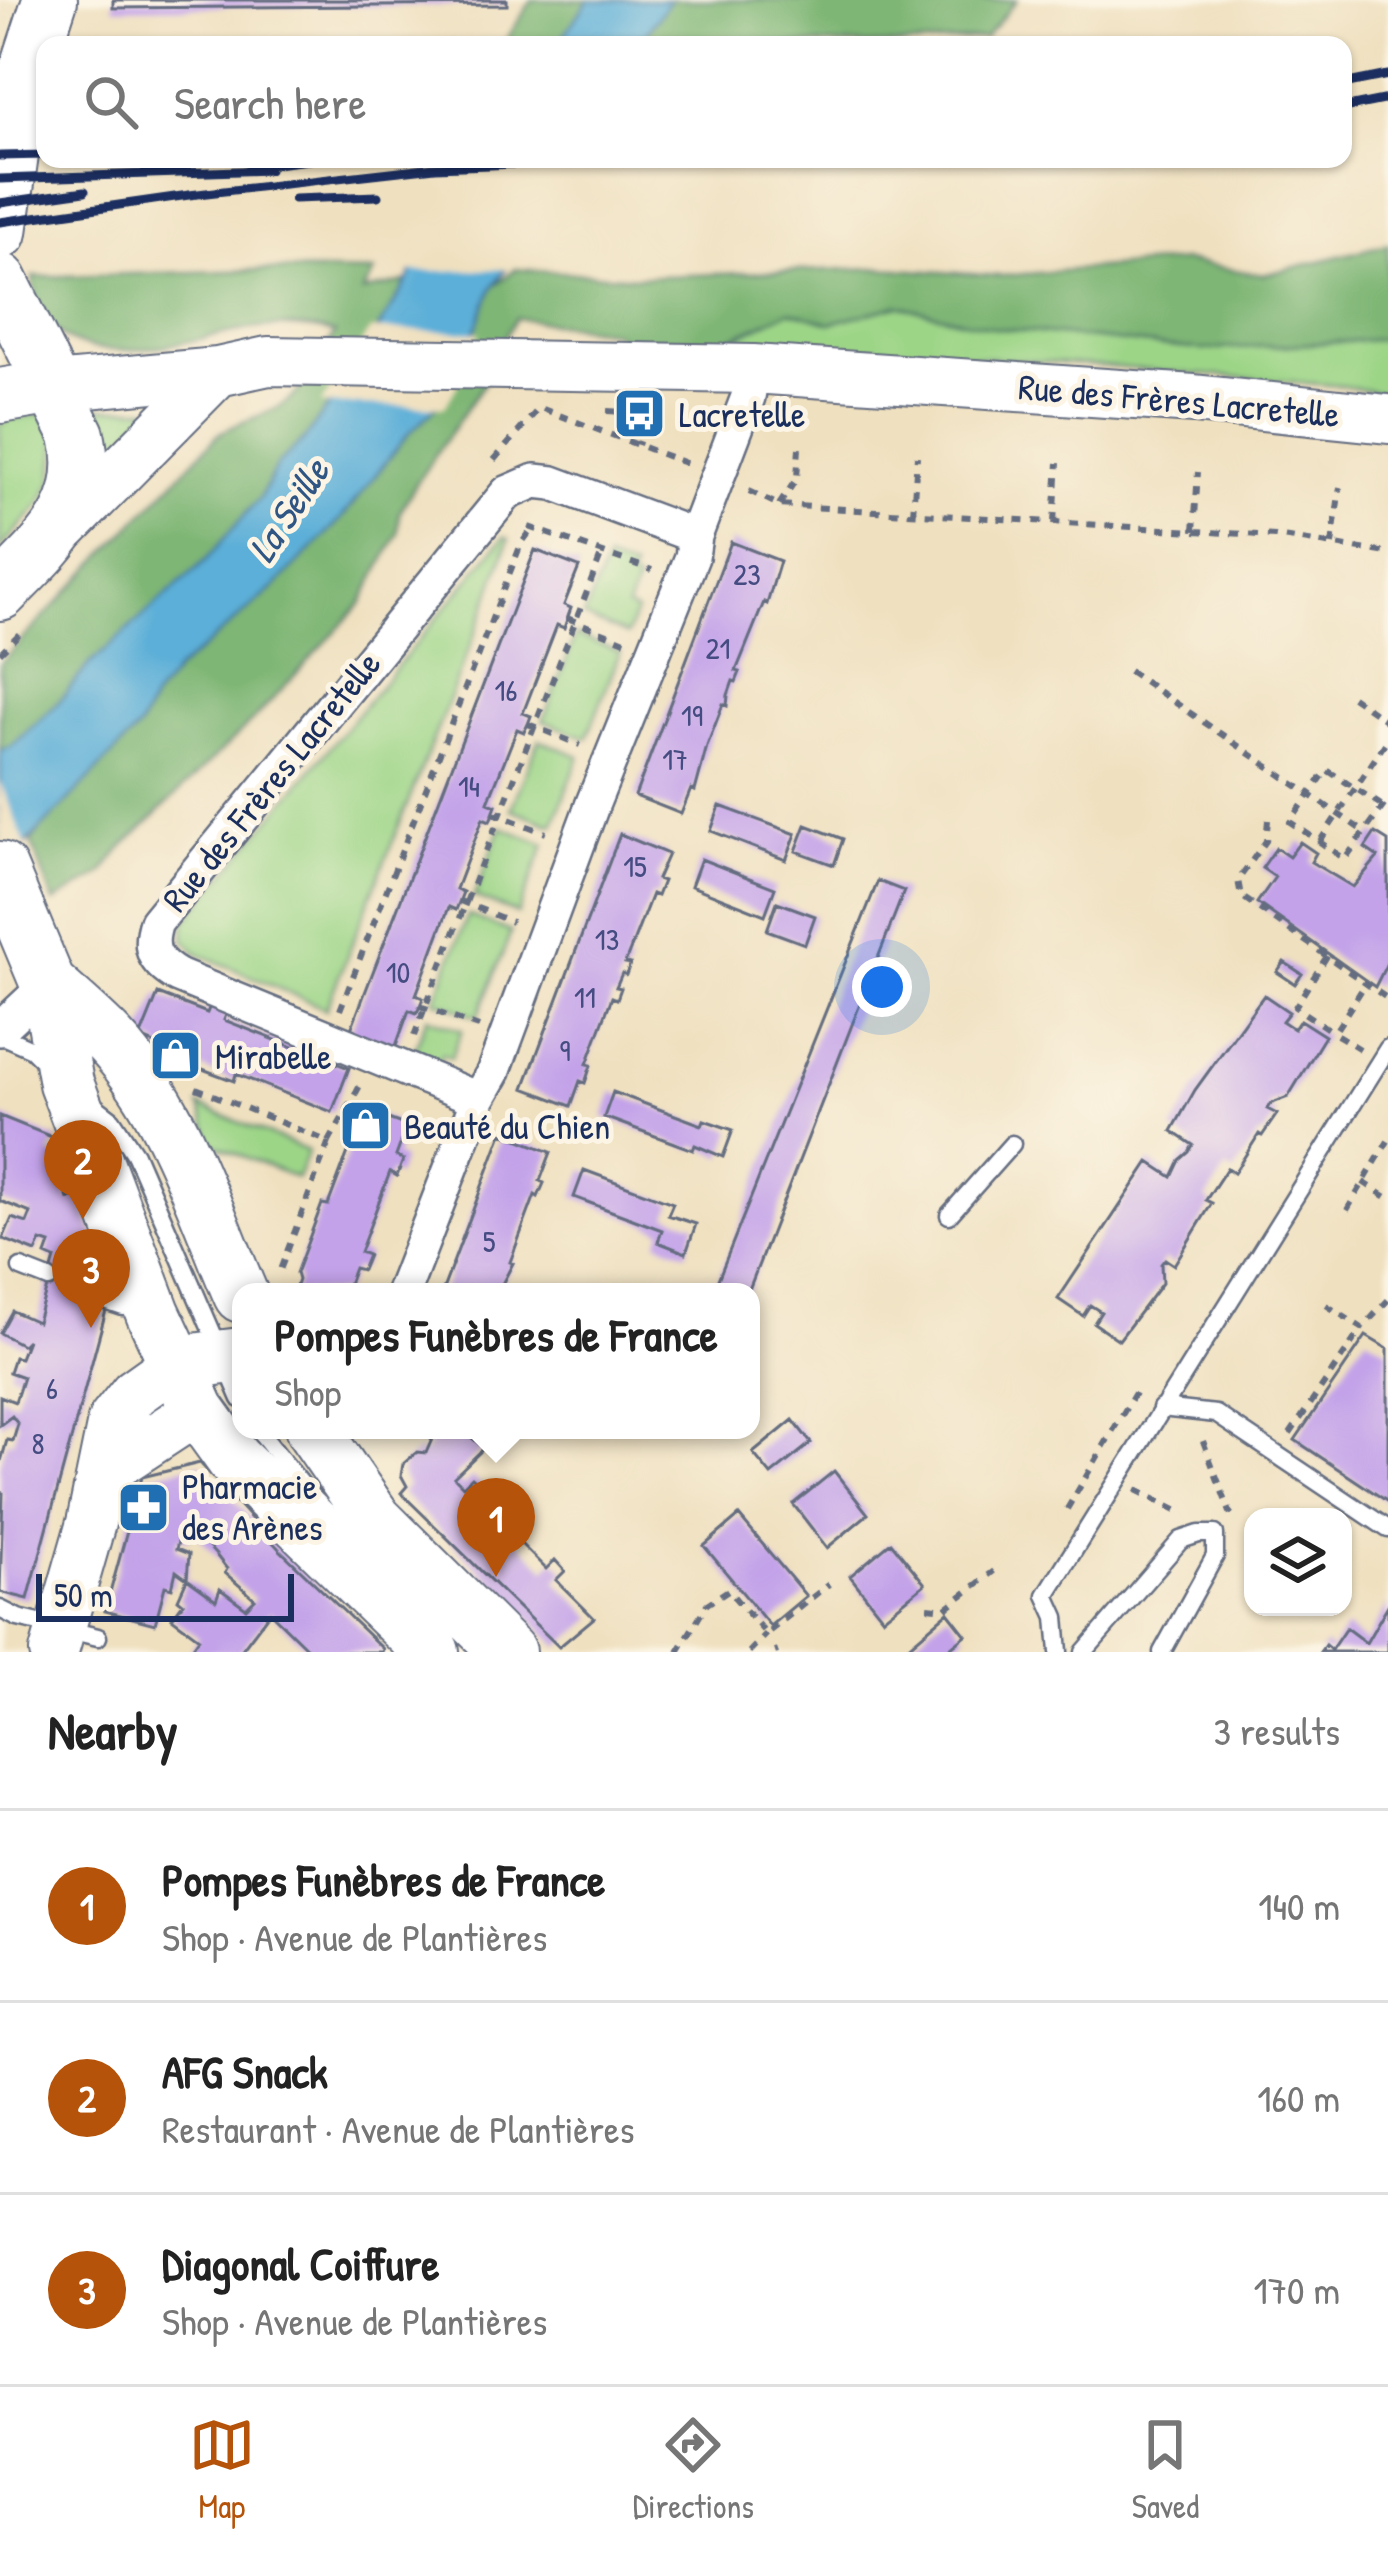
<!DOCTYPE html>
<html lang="en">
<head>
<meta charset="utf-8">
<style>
  body { margin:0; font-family:"Patrick Hand",sans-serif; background:#f2f2f2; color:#222 }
  .controls { position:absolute; right:36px; bottom:36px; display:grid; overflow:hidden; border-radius:24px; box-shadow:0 3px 9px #0004 }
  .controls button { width:108px; height:108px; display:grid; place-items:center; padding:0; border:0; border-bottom:3px solid #e0e0e0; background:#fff; color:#222; font:60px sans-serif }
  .scale { position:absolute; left:36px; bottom:30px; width:258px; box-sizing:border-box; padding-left:12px; border:6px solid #1b2f5e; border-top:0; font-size:33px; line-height:42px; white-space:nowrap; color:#1b2f5e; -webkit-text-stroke:9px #fcf5e5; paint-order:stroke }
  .you { position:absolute; left:882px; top:987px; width:42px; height:42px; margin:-30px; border:9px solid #fff; border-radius:50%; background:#1a73e8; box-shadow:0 0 0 18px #1a73e833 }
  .badge { display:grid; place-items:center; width:78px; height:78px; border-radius:50%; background:#b45309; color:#fff; font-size:39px; font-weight:700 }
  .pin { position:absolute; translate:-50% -99px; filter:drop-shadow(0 3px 6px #0008) }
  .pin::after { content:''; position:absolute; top:63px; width:42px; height:36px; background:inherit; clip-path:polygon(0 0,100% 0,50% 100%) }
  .popup { position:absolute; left:232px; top:1283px; width:528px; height:156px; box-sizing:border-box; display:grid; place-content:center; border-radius:24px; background:#fff; filter:drop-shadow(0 3px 9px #0005); font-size:39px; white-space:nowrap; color:#767676 }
  .popup b { font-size:45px; color:#222 }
  .popup::after { content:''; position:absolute; left:50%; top:100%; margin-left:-24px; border:24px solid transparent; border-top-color:#fff }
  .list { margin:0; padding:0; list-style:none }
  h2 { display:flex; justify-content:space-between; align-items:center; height:156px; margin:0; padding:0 48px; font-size:51px }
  h2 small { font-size:39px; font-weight:400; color:#767676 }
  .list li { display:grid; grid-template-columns:78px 1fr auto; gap:36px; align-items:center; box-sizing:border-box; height:192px; padding:0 48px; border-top:3px solid #e0e0e0 }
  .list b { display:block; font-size:45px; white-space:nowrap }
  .list p { margin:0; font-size:39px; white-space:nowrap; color:#767676 }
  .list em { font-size:39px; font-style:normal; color:#767676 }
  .icon { flex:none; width:66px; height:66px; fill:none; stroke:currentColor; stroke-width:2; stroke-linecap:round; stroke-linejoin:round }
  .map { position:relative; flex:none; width:1388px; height:1652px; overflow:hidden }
  .search { position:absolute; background:#fff; box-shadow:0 3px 9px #0004; left:36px; right:36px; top:36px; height:132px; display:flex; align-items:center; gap:30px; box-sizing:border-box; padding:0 42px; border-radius:24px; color:#767676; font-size:45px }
  .sheet { height:732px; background:#fff }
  nav { display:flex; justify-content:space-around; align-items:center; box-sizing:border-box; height:168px; border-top:3px solid #e0e0e0; background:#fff; font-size:33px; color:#767676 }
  nav a { display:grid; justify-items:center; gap:6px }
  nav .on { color:#b45309 }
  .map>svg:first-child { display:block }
  .green { fill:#9dd587; stroke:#5c8272; stroke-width:3 }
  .forest { fill:#7eb674; stroke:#4c7269; stroke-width:3 }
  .water { fill:#5cafd8; stroke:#3c6f9b; stroke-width:3 }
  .pier { fill:#efe0bf }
  .building { fill:#c3a2e9; fill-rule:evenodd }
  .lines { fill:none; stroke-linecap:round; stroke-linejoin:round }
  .lane-casing { stroke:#656d80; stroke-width:21 }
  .street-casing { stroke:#656d80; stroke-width:38 }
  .secondary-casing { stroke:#656d80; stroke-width:52 }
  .primary-casing { stroke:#656d80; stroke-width:58 }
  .path { stroke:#656d80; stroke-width:6; stroke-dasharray:9 9; stroke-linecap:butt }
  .lane { stroke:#fff; stroke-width:16 }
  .street { stroke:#fff; stroke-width:33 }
  .secondary { stroke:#fff; stroke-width:48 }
  .primary { stroke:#fff; stroke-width:54 }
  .rail { stroke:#1b2f5e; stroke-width:9 }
  .labels { text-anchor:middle; stroke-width:10; stroke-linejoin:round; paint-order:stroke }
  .number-label { font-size:30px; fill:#454c81 }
  .street-label { font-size:36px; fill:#1b2f5e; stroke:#fcf5e5 }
  .poi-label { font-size:36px; fill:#1b2f5e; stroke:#fcf5e5; text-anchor:start }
  .water-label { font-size:39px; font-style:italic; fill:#2e5583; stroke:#fcf5e5 }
</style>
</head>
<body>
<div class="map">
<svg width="1388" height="1652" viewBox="0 0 1388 1652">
  <rect width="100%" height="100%" fill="#fcf5e5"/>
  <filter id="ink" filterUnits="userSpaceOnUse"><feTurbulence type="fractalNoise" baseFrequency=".00833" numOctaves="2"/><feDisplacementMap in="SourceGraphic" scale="24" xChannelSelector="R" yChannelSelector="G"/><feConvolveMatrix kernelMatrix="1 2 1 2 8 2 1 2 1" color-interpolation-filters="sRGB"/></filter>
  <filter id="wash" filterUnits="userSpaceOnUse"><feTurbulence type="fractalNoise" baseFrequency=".004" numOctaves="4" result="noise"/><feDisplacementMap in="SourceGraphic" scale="48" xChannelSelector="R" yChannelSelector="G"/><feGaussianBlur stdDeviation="2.7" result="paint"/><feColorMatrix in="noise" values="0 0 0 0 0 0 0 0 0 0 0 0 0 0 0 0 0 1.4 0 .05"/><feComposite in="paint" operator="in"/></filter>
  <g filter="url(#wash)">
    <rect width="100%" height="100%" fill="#efe0bf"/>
    <path class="green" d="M898,305L995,328L1201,350L1388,339V394L1341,386L1099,366L900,351L766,348L728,342L790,310L831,323Z
      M91,408H148L152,415L99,471Z
      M42,414L57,439L53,481L39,506L0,549V425L9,419Z
      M504,537L509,539L485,609L326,1009L197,953L184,939L185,922Z
      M606,560L633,570L630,578L637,582L627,608L636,612L627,635L584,617Z
      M576,635L620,652L587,738L543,721Z
      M539,740L580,756L553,825L511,809Z
      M501,827L545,844L518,914L474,897Z
      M468,915L511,932L478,1017L435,1000Z
      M427,1017L462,1030L451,1058L442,1054L438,1063L413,1054Z
      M200,1106L308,1151L297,1178L212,1144Z"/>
    <path class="forest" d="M532,0H589L557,45H503Z
      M670,0H1017L985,38L922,45H638Z
      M1388,244V339L1201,350L995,328L898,305L831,323L790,311L689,357L645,352L611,331L516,318L497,349V364L415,485L400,512L398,534L361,604L256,717L124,846L102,874L54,902L31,842L56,809L139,728L153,699L176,671L274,588L341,519L408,434L440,403L492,288L515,269L636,277L881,268L1001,276L1184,261L1263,275Z
      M261,270L375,272L363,292L408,281L349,377L305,439L278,464L260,498L205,561L90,664L56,705L12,746L0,751V663L219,434C239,421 262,417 282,405C306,391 321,355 335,333C308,327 279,325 251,329C178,340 44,392 33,277Z"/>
    <path class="water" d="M589,0H670L638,45H557Z
      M526,241L492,288L461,367L440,403L408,434L341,519L274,588L176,671L153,699L139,728L0,871V751L12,746L56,705L90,664L205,561L260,498L278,464L305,439L349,377L408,281L418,256Z"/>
    <path class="pier" d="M480,159H579L513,269L405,272L442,205L466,182Z
      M370,330H390L480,332L467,369L445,407L321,404Z
      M0,782L29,853L0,877Z"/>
    <g id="blocks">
      <path class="building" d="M113,0H507V5L113,8Z
        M731,542L780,561L767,604L764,602L736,671L740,672L736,682L733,681L728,695L727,706L723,704L707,746L695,791L691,789L681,814L635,796Z
        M535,550L579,567L564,605L571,608L564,628L557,625L523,713L531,716L528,724L524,732L517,729L488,802L496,805L490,821L483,818L456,889L463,892L456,910L449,907L416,995L423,998L417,1013L409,1010L393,1054L348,1037Z
        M720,806L796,834L786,860L711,831Z
        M806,825L843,839L834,865L796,851Z
        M1375,833L1388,841V961L1375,987L1257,903L1275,877L1262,868L1276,848L1289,857L1300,842L1316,853L1311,862L1353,887L1378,857L1365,848Z
        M620,834L668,854L657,879L663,881L657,896L652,894L625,963L630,964L626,975L622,973L616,987L621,988L617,999L612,997L587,1064L591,1065L585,1083L580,1081L571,1106L524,1088Z
        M701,859L775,888L765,915L691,886Z
        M878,881L904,891L748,1292H713Z
        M777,902L815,916L805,944L767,930Z
        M1284,962L1302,974L1295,984L1277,972Z
        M158,994L207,1013L210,1006L227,1012L224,1020L301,1050L304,1042L323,1049L320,1057L349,1068L332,1112L236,1074L234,1081L158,1052L160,1046L140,1038Z
        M1264,995L1289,1012L1282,1021L1294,1029L1300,1020L1325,1036L1288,1097L1270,1104L1267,1109L1277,1114L1262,1136L1259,1134L1234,1173L1227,1168L1206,1200L1212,1203L1174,1265L1165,1259L1161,1264L1162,1283L1119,1340L1094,1323L1101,1312L1090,1305L1083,1316L1058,1299L1149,1162L1172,1177L1180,1160L1189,1152L1193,1145L1172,1131L1195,1090Z
        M613,1092L702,1125L704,1120L733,1130L723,1157L695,1145L693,1150L604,1117Z
        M364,1110L407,1126L396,1156L403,1160L397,1176L390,1172L360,1252L368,1255L362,1270L354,1268L345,1292H294L298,1280L296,1273L322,1204L328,1205Z
        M0,1116L57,1139L50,1154L65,1160L59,1176L74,1181L67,1196L68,1199L79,1195L96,1238L111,1292L28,1599L0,1592L3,1493L0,1492V1465L7,1440L13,1441L18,1424L12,1416L0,1425V1396L15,1402L23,1377L9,1372L14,1357L20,1358L27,1340L22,1345L0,1333L12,1311L37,1322L55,1259L46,1255L50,1244L41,1241L36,1252L3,1239L12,1218L27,1223L31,1213L0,1201Z
        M502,1133L551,1152L540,1181L544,1183L538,1197L535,1195L510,1262L513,1263L500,1288L511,1292H442Z
        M584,1170L673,1203L668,1215L696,1224L686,1253L658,1242L662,1230L574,1197Z
        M1366,1336L1388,1349V1502L1295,1440Z
        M793,1420L811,1443L771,1475L753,1453Z
        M436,1430H453L471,1437L484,1448L454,1477L463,1486L472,1477L484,1488L475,1498L546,1569L555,1560L565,1571L556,1580L594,1618L559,1647L401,1493L407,1486L401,1475L403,1464L417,1452L426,1453Z
        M200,1463L280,1550L383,1649L382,1652H311L270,1612L240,1652H189L199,1638L172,1618L183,1603L178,1599L187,1579L176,1571L172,1588L165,1586L155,1624L105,1611L142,1477ZM191,1528L216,1555L227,1569L225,1573L255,1599L246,1608L220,1589L216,1600L187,1579L189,1554L176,1549L179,1538L190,1539Z
        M834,1471L868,1514L827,1548L793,1504Z
        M739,1516L806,1596L770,1626L704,1546Z
        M891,1542L925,1584L883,1618L850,1576Z
        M1388,1605V1652H1320L1325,1645L1331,1650L1346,1628L1366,1643Z
        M948,1612L966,1635L945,1652H910L906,1648Z"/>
    </g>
  </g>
  <g filter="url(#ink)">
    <use href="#blocks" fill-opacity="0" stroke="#656d80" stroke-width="3"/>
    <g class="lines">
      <defs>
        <path id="lane" d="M0,1035L32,1049L45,1062
          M91,1103L112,1119L135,1154L241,1399
          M949,1215L1012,1144
          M21,1268L49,1279
          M108,1302L123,1307L142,1302
          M1161,1408L1216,1414L1388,1529
          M258,1430L310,1495L418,1601
          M0,1609L18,1618L98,1637
          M1059,1652L1056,1617L1046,1595L1388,1048
          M1084,1652L1181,1540L1199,1534H1215V1556L1162,1652"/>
        <path id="street" d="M0,1029L48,984
          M478,1099L178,976C154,962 147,949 156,922L507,493L535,481L553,483L695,536
          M403,1292L478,1099L493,1073L593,803L692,557L695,536L748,397L753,369"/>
        <path id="secondary" d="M54,387L218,372L268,361L753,369L1194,399L1388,419
          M65,527L218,372
          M105,1471L198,1410
          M54,1652L91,1523L112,1421L134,1393L176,1363"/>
        <path id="primary" d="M0,232L20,92L50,0
          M0,280L77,435C94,509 46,546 0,593
          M0,396L54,387
          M0,869L48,984L66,1083L153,1313L198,1410L234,1460L432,1652
          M48,984C69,1003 91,1021 110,1041C176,1112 203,1208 241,1295
          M176,1363L241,1355
          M313,1430L375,1520L508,1652"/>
      </defs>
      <use href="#lane" class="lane-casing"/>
      <use href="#street" class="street-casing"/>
      <use href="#secondary" class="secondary-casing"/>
      <use href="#primary" class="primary-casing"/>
      <path class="path" d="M543,409L688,464
        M607,411L649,413L638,445
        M494,460L540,407
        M749,491L779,505L1275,536L1388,553
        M779,505L797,478L799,448
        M913,514L917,456
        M1054,522L1058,463
        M529,527L652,570
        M1194,531L1198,472
        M1332,545L1340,487
        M567,618L625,641
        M0,653L19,634
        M1129,671L1363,831
        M1352,697L1388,722
        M528,724L580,745
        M1381,805L1327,770L1290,822L1345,859L1388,800
        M493,813L546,833
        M1268,820L1266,841L1238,880L1241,896L1388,999
        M1320,841L1388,739
        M460,901L512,922
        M1327,956L1295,1007L1334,1033
        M420,1006L479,1027
        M340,1010L521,544L532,529
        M414,1036L602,553
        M1360,1049L1334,1033L1366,983
        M196,1088L329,1142L280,1270
        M329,1142L362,1082
        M1363,1182L1388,1198
        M1347,1210L1388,1141
        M1326,1305L1362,1328L1388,1300
        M1290,1434L1362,1328
        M1203,1441L1231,1515
        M1136,1490L1184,1514
        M1067,1509L1135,1393
        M928,1607L945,1609L994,1571
        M678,1652L707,1604L728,1590L766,1634L829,1584
        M749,1652L766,1634
        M775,1652L778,1651"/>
      <use href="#lane" class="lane"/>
      <use href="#street" class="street"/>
      <use href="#secondary" class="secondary"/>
      <use href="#primary" class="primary"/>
      <path class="rail" d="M1343,84L1388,75
        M1343,108L1388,99
        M0,156L45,155
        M251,167L317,159
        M0,179L269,170
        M294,199L378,196
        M0,203L85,191
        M0,222L189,195L435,167L646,159"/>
    </g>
  </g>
  <defs>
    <symbol id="bus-square" viewBox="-11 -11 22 22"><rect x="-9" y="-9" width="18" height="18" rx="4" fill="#1f6fb2" stroke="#fcf5e5"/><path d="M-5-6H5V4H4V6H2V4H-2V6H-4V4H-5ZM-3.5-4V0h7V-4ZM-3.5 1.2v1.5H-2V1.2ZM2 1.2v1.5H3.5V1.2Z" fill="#fff"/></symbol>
    <symbol id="shop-square" viewBox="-11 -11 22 22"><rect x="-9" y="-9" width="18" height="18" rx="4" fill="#1f6fb2" stroke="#fcf5e5"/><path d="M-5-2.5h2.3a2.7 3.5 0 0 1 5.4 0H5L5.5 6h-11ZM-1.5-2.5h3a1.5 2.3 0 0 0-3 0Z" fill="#fff"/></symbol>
    <symbol id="pharmacy-square" viewBox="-11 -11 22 22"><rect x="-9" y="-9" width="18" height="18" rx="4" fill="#1f6fb2" stroke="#fcf5e5"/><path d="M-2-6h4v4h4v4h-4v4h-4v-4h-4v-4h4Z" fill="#fff"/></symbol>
  </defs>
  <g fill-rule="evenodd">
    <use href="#bus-square" x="610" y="384" width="59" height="59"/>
    <use href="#shop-square" x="146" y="1026" width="59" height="59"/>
    <use href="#shop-square" x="336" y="1096" width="59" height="59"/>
    <use href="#pharmacy-square" x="114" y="1478" width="59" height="59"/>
  </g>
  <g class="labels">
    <g class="number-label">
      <text x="747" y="585">23</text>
      <text x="718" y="659">21</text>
      <text x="506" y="701">16</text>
      <text x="692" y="726">19</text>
      <text x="675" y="770">17</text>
      <text x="469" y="797">14</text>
      <text x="635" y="877">15</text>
      <text x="607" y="950">13</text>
      <text x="398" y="983">10</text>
      <text x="585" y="1008">11</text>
      <text x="565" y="1061">9</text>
      <text x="489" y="1252">5</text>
      <text x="52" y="1399">6</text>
      <text x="38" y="1454">8</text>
    </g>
    <g class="street-label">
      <text transform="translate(1179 400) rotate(5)" y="13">Rue des Frères Lacretelle</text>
      <text transform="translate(271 781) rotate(-51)" y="13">Rue des Frères Lacretelle</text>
    </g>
    <g class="poi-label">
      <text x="679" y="427">Lacretelle</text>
      <text x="215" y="1069">Mirabelle</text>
      <text x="404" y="1139">Beauté du Chien</text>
      <text x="182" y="1499">Pharmacie<tspan x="182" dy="41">des Arènes</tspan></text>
    </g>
    <g class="water-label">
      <text transform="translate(288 510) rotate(-57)" y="14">La Seille</text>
    </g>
  </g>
</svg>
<div class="controls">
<button><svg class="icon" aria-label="layers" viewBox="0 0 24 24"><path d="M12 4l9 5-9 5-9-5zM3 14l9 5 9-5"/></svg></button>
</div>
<div class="scale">50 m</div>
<div class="you"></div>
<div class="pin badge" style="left:496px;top:1577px">1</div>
<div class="popup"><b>Pompes Funèbres de France</b>Shop</div>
<div class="pin badge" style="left:83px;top:1219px">2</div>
<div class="pin badge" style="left:91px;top:1328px">3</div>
<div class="search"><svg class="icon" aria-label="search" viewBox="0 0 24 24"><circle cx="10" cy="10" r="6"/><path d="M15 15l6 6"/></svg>Search here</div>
</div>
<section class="sheet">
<h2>Nearby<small>3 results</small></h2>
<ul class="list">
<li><span class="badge">1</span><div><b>Pompes Funèbres de France</b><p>Shop · Avenue de Plantières</p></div><em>140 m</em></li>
<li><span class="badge">2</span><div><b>AFG Snack</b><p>Restaurant · Avenue de Plantières</p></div><em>160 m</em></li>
<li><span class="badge">3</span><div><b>Diagonal Coiffure</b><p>Shop · Avenue de Plantières</p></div><em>170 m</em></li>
</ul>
</section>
<nav>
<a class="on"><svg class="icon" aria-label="map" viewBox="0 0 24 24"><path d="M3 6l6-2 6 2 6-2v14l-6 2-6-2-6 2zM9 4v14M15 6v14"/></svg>Map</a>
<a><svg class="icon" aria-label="directions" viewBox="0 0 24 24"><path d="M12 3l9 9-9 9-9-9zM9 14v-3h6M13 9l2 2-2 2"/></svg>Directions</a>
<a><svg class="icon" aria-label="saved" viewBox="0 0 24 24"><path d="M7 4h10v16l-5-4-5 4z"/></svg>Saved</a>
</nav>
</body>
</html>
